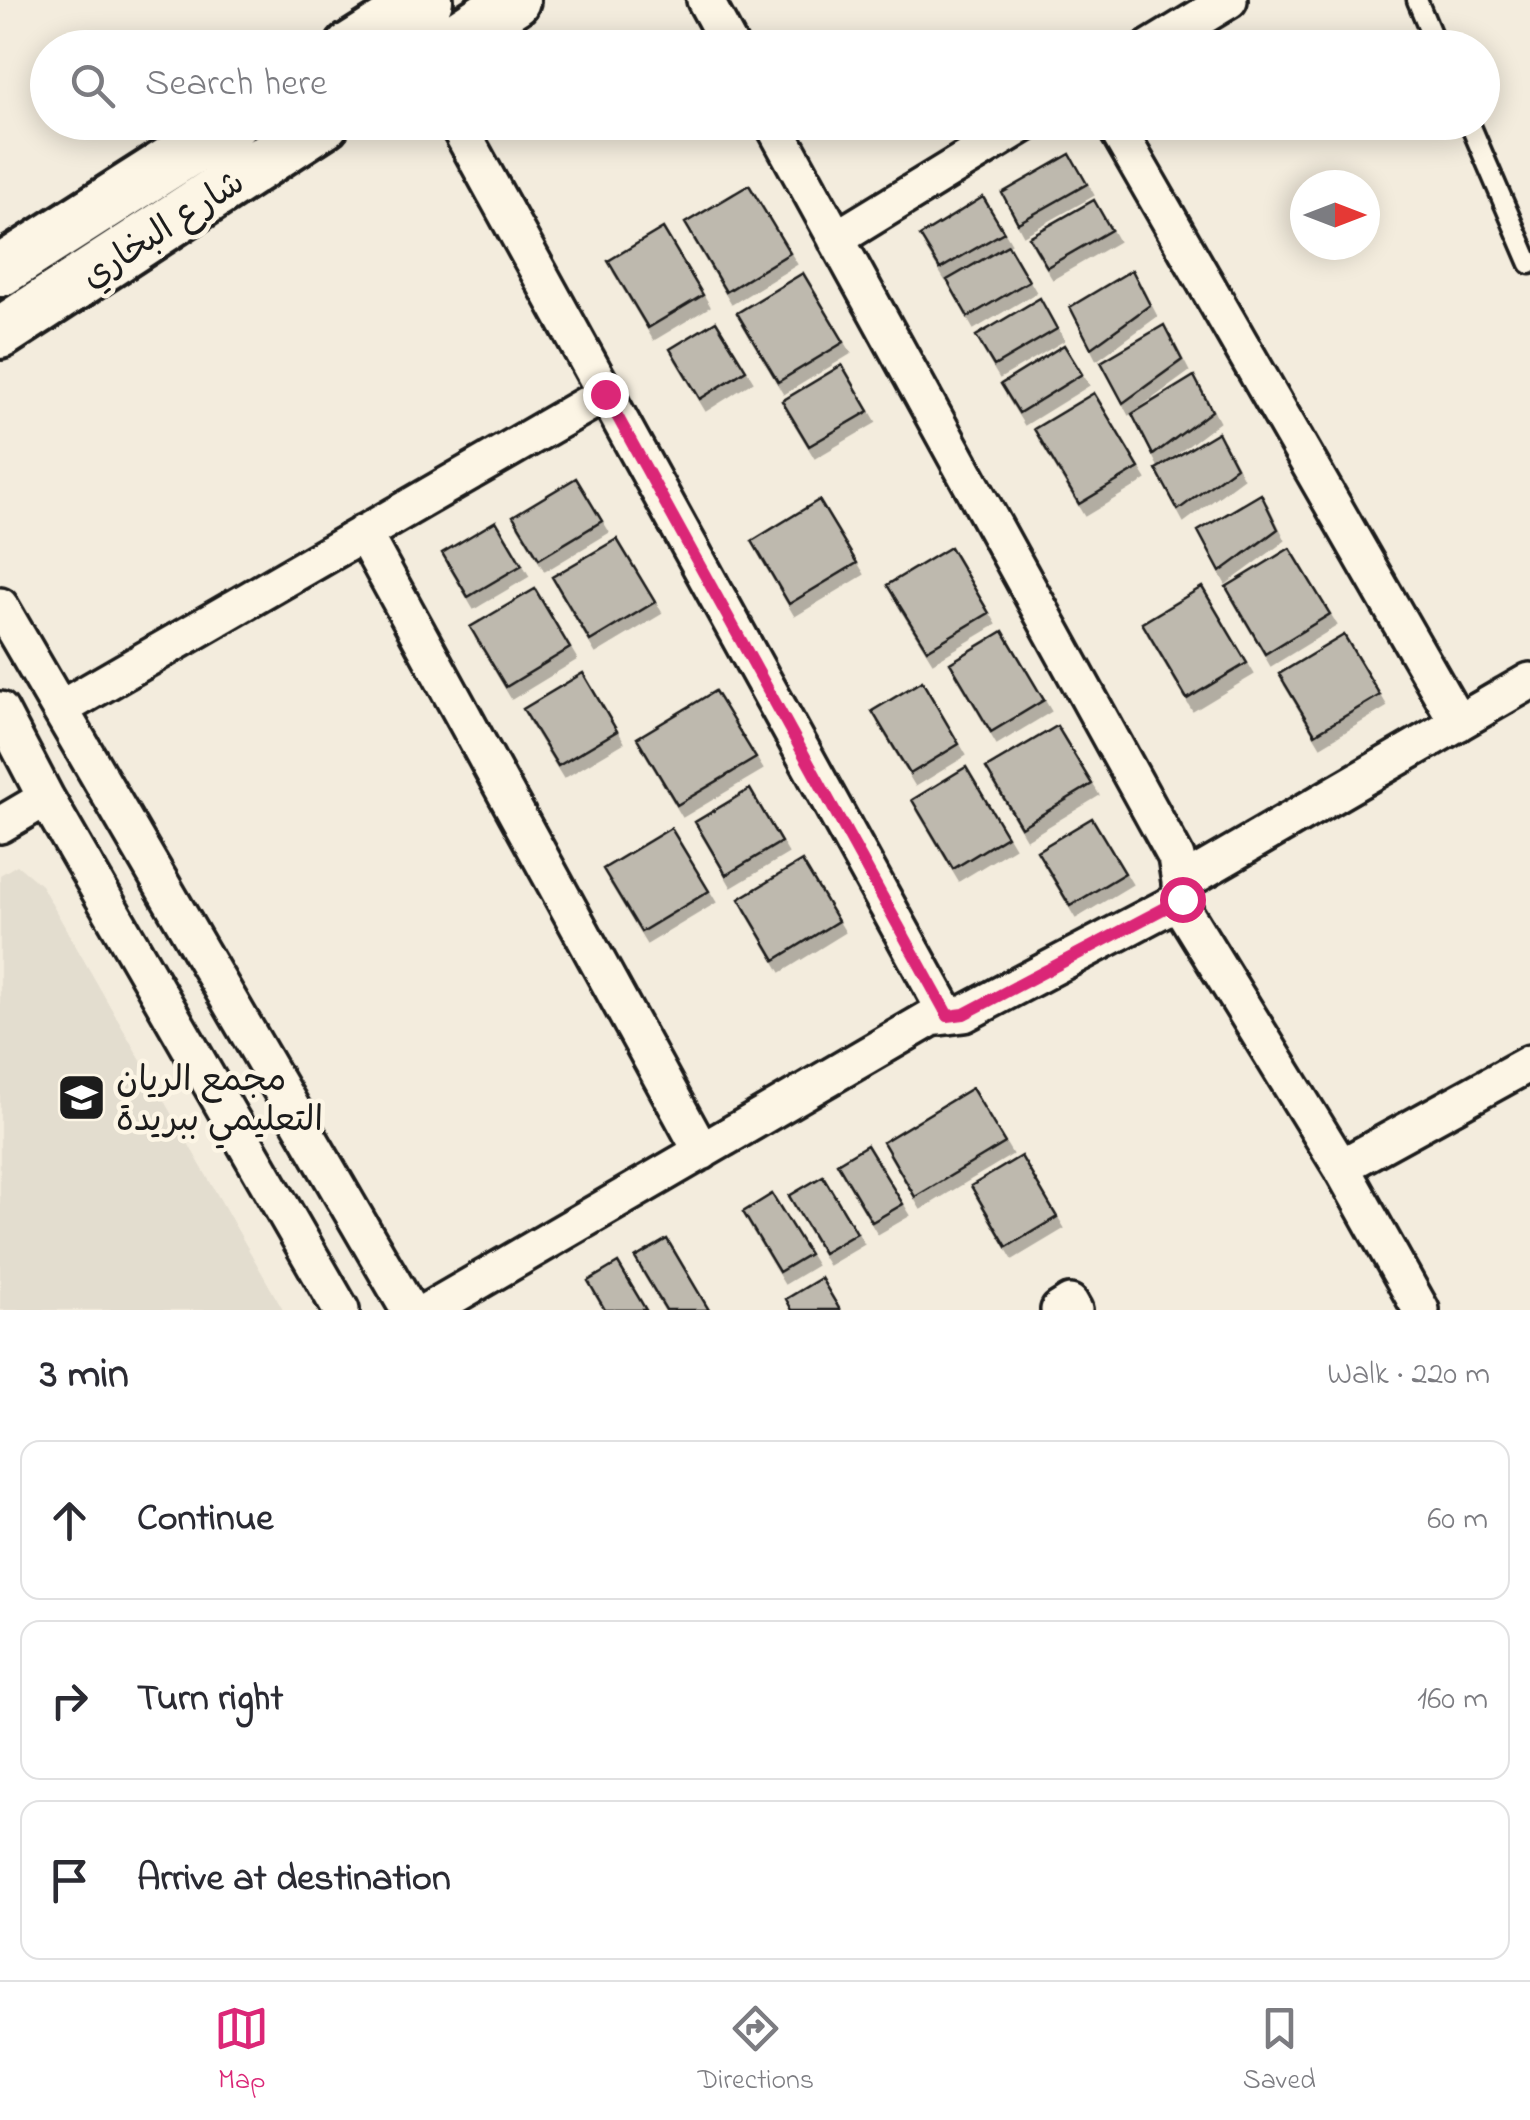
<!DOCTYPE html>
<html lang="en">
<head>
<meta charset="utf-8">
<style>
  body { margin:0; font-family:"Indie Flower","Playpen Sans Arabic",sans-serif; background:#f7f7f7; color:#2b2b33 }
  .compass { position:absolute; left:1290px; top:170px; width:90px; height:90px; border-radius:50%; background:#fff; box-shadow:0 5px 25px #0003; rotate:90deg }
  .stop { position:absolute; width:30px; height:30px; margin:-22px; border:8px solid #db2777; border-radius:50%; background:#fff }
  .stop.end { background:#db2777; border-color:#fff; box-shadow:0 2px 10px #0008 }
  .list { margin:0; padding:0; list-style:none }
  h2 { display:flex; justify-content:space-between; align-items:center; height:130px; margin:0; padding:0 40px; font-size:42px }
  h2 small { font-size:32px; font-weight:400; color:#7c7c81 }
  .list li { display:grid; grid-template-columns:65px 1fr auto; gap:30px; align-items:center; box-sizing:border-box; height:160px; margin:0 20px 20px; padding:0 20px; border:2px solid #e1e1e2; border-radius:20px }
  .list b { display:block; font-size:38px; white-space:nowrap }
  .list em { font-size:32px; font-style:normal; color:#7c7c81 }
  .icon { flex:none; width:55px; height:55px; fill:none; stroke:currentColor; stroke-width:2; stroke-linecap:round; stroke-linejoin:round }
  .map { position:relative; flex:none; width:1530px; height:1310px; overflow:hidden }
  .search { position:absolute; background:#fff; box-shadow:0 5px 25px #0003; left:30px; right:30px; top:30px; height:110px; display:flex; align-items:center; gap:25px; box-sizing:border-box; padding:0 35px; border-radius:55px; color:#7c7c81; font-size:38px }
  .sheet { height:670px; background:#fff }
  nav { display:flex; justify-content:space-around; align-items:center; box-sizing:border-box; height:140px; border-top:2px solid #e1e1e2; background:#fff; font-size:28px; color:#7c7c81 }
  nav a { display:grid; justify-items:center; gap:5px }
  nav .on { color:#db2777 }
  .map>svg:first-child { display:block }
  .built { fill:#e3ddcf }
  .building { fill:#beb9ae; stroke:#1c1c1c; stroke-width:2.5; filter:url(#shadow) }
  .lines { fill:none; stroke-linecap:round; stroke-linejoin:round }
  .lane-casing { stroke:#1c1c1c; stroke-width:25 }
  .street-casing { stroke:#1c1c1c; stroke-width:42 }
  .secondary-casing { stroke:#1c1c1c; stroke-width:58 }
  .lane { stroke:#fcf5e5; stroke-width:18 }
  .street { stroke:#fcf5e5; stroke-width:35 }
  .secondary { stroke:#fcf5e5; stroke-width:50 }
  .route { stroke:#db2777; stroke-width:12 }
  .labels { text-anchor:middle; stroke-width:9; stroke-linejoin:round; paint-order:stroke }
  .street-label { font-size:35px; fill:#1c1c1c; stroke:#fcf5e5 }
  .poi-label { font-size:35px; fill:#1c1c1c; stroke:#fcf5e5; text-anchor:start }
</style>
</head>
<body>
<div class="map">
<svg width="1530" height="1310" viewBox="0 0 1530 1310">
  <defs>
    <filter id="shadow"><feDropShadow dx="6" dy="11" stdDeviation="0" flood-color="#0004"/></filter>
  </defs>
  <rect width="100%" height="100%" fill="#f3ecdd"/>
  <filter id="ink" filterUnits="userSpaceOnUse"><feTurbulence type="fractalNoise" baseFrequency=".01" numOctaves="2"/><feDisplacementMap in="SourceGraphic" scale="20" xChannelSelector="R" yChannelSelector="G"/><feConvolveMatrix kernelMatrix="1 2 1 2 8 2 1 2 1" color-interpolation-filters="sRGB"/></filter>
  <g filter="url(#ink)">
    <path class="built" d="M17,865L41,885L283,1310H0V875Z"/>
    <path class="building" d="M1070,154L1087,184L1018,223L1002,193Z
      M749,185L790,253L726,292L685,223Z
      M983,197L1004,232L940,269L920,236Z
      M1094,200L1111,230L1047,267L1029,237Z
      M663,228L703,295L648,328L608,261Z
      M1008,245L1029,281L968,317L947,280Z
      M1132,270L1150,305L1091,348L1070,307Z
      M803,273L844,342L778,382L737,313Z
      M1040,298L1057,329L994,366L976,336Z
      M716,321L746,370L700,399L670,349Z
      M1164,325L1182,360L1123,403L1101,362Z
      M1064,345L1082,374L1019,413L1001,384Z
      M842,365L869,411L809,446L782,401Z
      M1194,376L1212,411L1153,455L1132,414Z
      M1094,393L1139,468L1079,504L1034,429Z
      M1218,432L1236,467L1178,510L1156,469Z
      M576,478L602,521L539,559L513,516Z
      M1261,494L1278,529L1220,572L1198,531Z
      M819,500L857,563L789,604L752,541Z
      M496,521L522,565L468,597L442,553Z
      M617,539L655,602L590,641L552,577Z
      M950,547L989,613L927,650L887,585Z
      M1290,548L1330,614L1265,654L1226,587Z
      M1202,587L1247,663L1187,699L1142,623Z
      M535,589L570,648L506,687L470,627Z
      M1003,631L1044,700L991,732L950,663Z
      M1344,635L1380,695L1315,734L1279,674Z
      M583,673L617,731L558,766L523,709Z
      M922,681L959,744L910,774L872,711Z
      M715,691L756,758L677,805L637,738Z
      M1057,726L1092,784L1021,827L986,768Z
      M966,767L1007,836L953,869L912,800Z
      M750,789L781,842L726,875L695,822Z
      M1092,818L1125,873L1070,906L1037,851Z
      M671,828L709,891L641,932L603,869Z
      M802,861L838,921L775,960L739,899Z
      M972,1088L1005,1143L915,1197L883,1142Z
      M867,1145L903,1204L872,1222L837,1163Z
      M1021,1156L1057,1217L1007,1247L971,1186Z
      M823,1176L857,1233L823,1253L789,1196Z
      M772,1194L809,1254L779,1272L743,1212Z
      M667,1239L709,1310H666L635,1258Z
      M618,1263L646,1310H605L588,1281Z
      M821,1278L840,1310H792L786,1299Z"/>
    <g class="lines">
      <defs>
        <path id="lane" d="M1417,0L1437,48
          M1469,122L1530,264"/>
        <path id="street" d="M705,0L731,48
          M1150,48L1229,0
          M456,122L948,1016
          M772,122L1176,857L1185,913L1341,1167L1421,1310
          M1113,122L1458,723
          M836,239L1027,122
          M363,533L702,1152
          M0,606L409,1310
          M60,709L605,394
          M0,710L46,798L341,1310
          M0,825L46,798
          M1180,884L1530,681
          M1341,1167L1530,1063
          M429,1310L931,1018L964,1014L1182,899
          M1059,1310L1070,1303L1074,1310"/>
        <path id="secondary" d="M351,48L427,0
          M440,48L514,0
          M0,271L233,122
          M0,333L324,122"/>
      </defs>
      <use href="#lane" class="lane-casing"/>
      <use href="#street" class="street-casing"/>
      <use href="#secondary" class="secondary-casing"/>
      <use href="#lane" class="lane"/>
      <use href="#street" class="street"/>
      <use href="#secondary" class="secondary"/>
    </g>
  </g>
  <g class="lines" filter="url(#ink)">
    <path class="route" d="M605,394L948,1016L964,1014L1182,899"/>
  </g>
  <defs>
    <symbol id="school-square" viewBox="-11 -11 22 22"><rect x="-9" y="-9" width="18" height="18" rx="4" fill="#1c1c1c" stroke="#fcf5e5"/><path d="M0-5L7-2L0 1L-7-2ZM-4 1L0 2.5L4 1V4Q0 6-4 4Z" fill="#fff"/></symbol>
  </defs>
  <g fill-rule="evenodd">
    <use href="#school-square" x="54" y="1070" width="55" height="55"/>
  </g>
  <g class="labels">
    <g class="street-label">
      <text transform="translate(162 228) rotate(-33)" y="12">شارع البخاري</text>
    </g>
    <g class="poi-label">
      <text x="116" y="1090">مجمع الريان<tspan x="116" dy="40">التعليمي ببريدة</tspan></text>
    </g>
  </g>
</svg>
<svg class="compass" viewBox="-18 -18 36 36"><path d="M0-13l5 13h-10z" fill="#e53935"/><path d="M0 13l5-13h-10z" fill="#7c7c81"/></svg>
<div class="stop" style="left:1182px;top:899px"></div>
<div class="stop end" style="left:605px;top:394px"></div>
<div class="search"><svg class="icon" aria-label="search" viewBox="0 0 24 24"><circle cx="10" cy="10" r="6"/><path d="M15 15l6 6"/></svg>Search here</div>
</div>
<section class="sheet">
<h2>3 min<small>Walk · 220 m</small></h2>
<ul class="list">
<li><svg class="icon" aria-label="ahead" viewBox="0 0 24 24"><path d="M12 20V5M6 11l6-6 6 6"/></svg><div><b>Continue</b></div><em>60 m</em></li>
<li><svg class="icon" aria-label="right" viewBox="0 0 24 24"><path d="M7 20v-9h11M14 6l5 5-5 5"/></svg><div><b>Turn right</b></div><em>160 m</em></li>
<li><svg class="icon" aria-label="arrive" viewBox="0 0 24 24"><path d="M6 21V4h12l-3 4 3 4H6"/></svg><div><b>Arrive at destination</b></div></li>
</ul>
</section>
<nav>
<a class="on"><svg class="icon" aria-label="map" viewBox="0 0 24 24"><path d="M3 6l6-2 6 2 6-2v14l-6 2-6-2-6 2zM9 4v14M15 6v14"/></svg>Map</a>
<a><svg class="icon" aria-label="directions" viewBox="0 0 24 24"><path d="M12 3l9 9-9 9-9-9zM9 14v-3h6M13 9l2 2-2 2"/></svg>Directions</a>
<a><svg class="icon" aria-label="saved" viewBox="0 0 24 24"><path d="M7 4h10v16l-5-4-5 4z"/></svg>Saved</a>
</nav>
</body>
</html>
